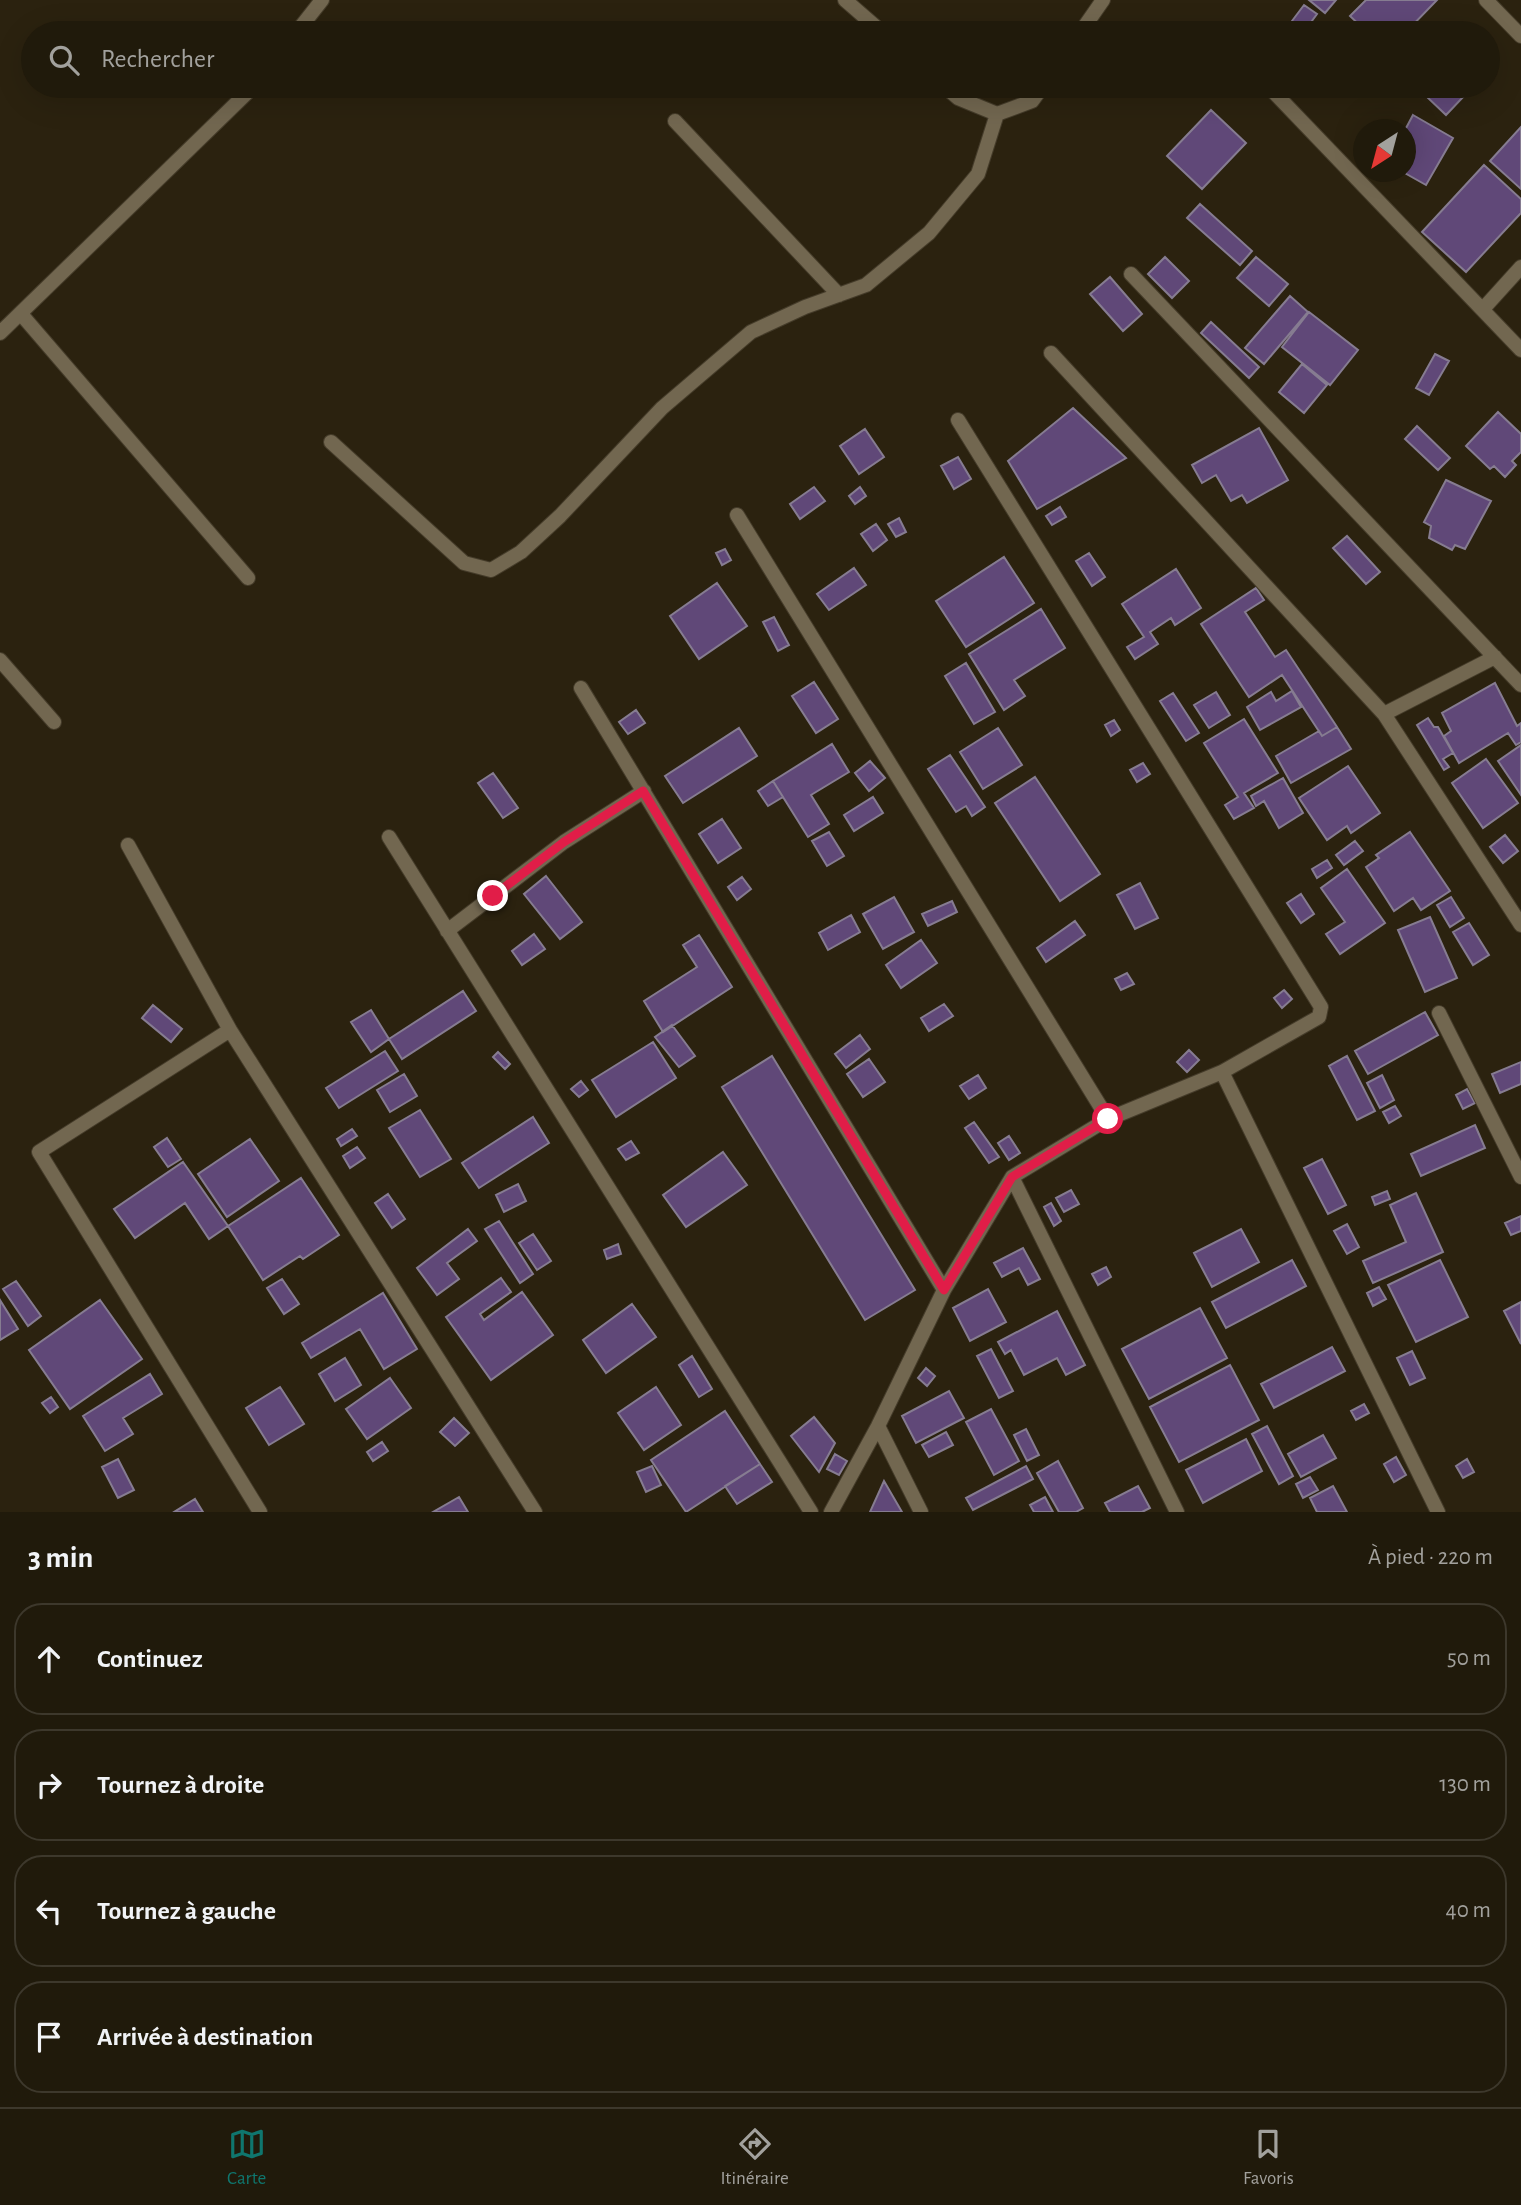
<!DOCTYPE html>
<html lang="fr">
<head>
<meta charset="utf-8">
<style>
  body { margin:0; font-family:"Alegreya Sans",sans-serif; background:#2d2719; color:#f1f3f6 }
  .compass { position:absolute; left:1353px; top:119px; width:63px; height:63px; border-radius:50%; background:#201a0b; box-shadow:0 7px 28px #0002; rotate:216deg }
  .stop { position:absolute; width:21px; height:21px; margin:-16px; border:5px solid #e11d48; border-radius:50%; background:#fff }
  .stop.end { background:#e11d48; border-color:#fff; box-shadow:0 2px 7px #0008 }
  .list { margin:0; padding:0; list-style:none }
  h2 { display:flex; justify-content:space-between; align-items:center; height:91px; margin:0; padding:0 28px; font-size:30px }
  h2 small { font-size:23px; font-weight:400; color:#a2a19d }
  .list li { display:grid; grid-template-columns:46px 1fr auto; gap:21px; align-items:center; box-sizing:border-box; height:112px; margin:0 14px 14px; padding:0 14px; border:2px solid #3d382c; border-radius:28px }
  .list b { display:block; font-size:26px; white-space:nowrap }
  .list em { font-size:23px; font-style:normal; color:#a2a19d }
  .icon { flex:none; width:38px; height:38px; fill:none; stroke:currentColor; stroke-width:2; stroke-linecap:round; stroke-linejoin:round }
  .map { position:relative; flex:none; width:1521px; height:1512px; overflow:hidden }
  .search { position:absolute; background:#201a0b; box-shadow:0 7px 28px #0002; left:21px; right:21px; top:21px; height:77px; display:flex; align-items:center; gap:18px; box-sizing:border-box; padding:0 24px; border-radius:38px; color:#a2a19d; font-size:26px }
  .sheet { height:595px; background:#201a0b }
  nav { display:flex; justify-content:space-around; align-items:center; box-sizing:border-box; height:98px; border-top:2px solid #3d382c; background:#201a0b; font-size:19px; color:#a2a19d }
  nav a { display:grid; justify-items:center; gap:4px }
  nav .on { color:#0f766e }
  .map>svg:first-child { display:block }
  .building { fill:#604878; stroke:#867c91; stroke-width:2 }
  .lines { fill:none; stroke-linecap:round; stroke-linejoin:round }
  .minor-casing { stroke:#453c2a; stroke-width:16 }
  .minor { stroke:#726750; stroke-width:14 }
  .route { stroke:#e11d48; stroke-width:9 }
</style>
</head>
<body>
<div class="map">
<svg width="1521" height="1512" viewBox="0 0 1521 1512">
  <rect width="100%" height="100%" fill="#2b220f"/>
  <path class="building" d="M1309,0H1336L1325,13Z
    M1366,0H1437L1405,33H1368L1350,16Z
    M1304,5L1317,14L1303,33H1283Z
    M1436,86H1456L1465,95L1446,115L1426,96Z
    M1211,110L1246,143L1202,189L1167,156Z
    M1413,115L1453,138L1426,185L1403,172H1406L1405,130Z
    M1521,127V189L1490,161Z
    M1484,165L1521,199V213L1466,272L1422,232Z
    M1200,204L1252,251L1240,265L1187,218Z
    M1165,257L1189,281L1172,298L1148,274Z
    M1256,257L1288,284L1269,306L1237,278Z
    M1110,277L1142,314L1123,331L1090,294Z
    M1290,296L1308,312L1264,364L1245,348Z
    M1309,312L1358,350L1330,385L1282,347Z
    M1211,322L1259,367L1249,378L1201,333Z
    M1435,354L1449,361L1429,395L1416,388Z
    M1302,364L1327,385L1304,413L1279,392Z
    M1073,408L1126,458L1037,509L1008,461Z
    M1498,412L1521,434V452L1512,461L1516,465L1505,477L1494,466L1490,469L1466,446Z
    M1417,426L1450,458L1438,470L1405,439Z
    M1259,428L1288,480L1247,503L1242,495L1231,501L1216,475L1202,483L1192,465Z
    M865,429L884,457L859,474L840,446Z
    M958,457L971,479L954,489L941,466Z
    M1446,480L1491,501L1465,549L1455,545L1452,550L1429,538L1431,526L1424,522Z
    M814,487L825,501L800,519L790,504Z
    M860,487L866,496L855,504L849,496Z
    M1060,507L1066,517L1052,525L1046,516Z
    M899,518L906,532L896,537L888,524Z
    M876,524L887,540L873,551L861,534Z
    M1347,536L1380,572L1366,584L1333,548Z
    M725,549L731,560L722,565L716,553Z
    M1089,553L1105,577L1092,586L1076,561Z
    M1004,557L1034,603L966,647L936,601Z
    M854,568L866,585L829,610L817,594Z
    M1176,569L1201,608L1175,625L1171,618L1150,632L1158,644L1135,659L1127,647L1144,637L1122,604Z
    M717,583L747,626L699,659L670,616Z
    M1256,588L1264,600L1245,612L1275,657L1286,650L1337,727L1322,736L1282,675L1249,697L1201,624Z
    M1041,609L1065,648L1014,680L1025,696L1004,710L969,654Z
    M774,617L789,645L778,651L763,622Z
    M966,663L995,712L974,724L945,676Z
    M814,682L838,719L816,733L792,696Z
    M1495,683L1517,726L1521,723V742L1516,745L1508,733L1459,763L1444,736L1451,731L1442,713Z
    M1292,691L1301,707L1260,730L1247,707L1271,692L1276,701Z
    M1216,692L1230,715L1209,728L1194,705Z
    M1173,693L1199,733L1186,741L1160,701Z
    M636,710L645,723L628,734L619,722Z
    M1428,718L1434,727H1438L1453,753L1443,759L1449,767L1444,770L1417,725Z
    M1244,719L1278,773L1244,793L1254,808L1234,819L1225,805L1238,797L1204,743Z
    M1114,720L1120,730L1111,736L1105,725Z
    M1337,727L1351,749L1291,783L1276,756L1319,731L1322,736Z
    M739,728L757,756L683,803L665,776Z
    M998,728L1022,765L983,789L960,752Z
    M832,744L849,772L811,795L829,824L808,837L773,781Z
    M1521,745V795L1498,761Z
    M950,755L985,807L972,816L966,806L956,812L928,769Z
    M1486,759L1518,803L1483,828L1452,783Z
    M870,761L885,778L869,791L855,773Z
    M1143,763L1150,774L1137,782L1130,770Z
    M1348,766L1380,813L1351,833L1347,826L1327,840L1299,798Z
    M493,773L518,808L503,818L478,783Z
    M1035,777L1100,874L1060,901L995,803Z
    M1283,778L1303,813L1279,828L1264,801L1256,806L1251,796Z
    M773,781L783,797L768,806L758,791Z
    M873,797L883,813L854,831L844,815Z
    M722,819L741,848L718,863L699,834Z
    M829,832L844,856L827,866L812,841Z
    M1410,832L1450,891L1421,910L1413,898L1394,911L1366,867L1379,858L1376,855Z
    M1505,835L1518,851L1503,863L1490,847Z
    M1355,841L1363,851L1344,865L1336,855Z
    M1327,860L1332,868L1317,878L1312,869Z
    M1347,869L1385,923L1340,954L1326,934L1345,922L1321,888Z
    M546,876L582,922L560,939L524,894Z
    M742,877L751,889L737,900L728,887Z
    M1140,883L1158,918L1135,929L1117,895Z
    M1301,894L1314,914L1301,923L1287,903Z
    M894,897L914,932L883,949L863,914Z
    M1451,897L1464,918L1450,927L1437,905Z
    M952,901L957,912L928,926L922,914Z
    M851,915L860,932L828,950L819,933Z
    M1430,917L1457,978L1425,992L1398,930Z
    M1075,921L1085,935L1046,962L1037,948Z
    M1469,923L1489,955L1473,965L1453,932Z
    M534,934L545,949L522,965L512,951Z
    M699,935L732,987L663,1032L644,1001L697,967L683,945Z
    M921,940L937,963L901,988L886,965Z
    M1127,973L1134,984L1121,990L1115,979Z
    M1284,990L1292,999L1282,1008L1274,998Z
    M463,991L476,1011L402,1059L389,1039Z
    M944,1004L953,1016L929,1031L921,1018Z
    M153,1005L182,1029L171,1042L142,1018Z
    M371,1010L389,1039L371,1052L351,1022Z
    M1425,1012L1438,1035L1368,1074L1355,1051Z
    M672,1025L695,1056L679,1067L655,1037Z
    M860,1035L870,1049L846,1068L835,1054Z
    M653,1042L676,1078L616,1117L592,1080Z
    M1189,1050L1199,1060L1187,1072L1177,1062Z
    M385,1051L398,1071L339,1108L326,1088Z
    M498,1052L510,1064L505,1069L493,1057Z
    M772,1056L915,1290L865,1320L722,1087Z
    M1347,1056L1375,1111L1357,1120L1329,1066Z
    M869,1059L885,1082L863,1097L847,1074Z
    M1521,1062V1084L1500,1093L1492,1074Z
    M404,1074L417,1096L390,1112L377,1090Z
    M978,1075L986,1088L969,1099L960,1086Z
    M1382,1075L1394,1100L1380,1108L1367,1083Z
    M581,1081L588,1090L579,1097L571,1089Z
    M1467,1089L1475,1103L1463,1109L1456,1095Z
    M1395,1106L1401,1116L1389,1123L1383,1112Z
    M420,1110L451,1159L420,1177L389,1128Z
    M533,1117L549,1143L479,1188L462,1163Z
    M974,1122L999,1157L989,1163L965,1128Z
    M1475,1125L1485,1148L1421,1176L1411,1154Z
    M352,1129L357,1136L341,1146L337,1139Z
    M1009,1136L1020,1153L1009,1160L998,1143Z
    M167,1138L181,1159L168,1167L154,1147Z
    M250,1139L279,1181L227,1217L198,1174Z
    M631,1141L639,1153L626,1160L618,1149Z
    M357,1147L365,1158L350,1168L343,1156Z
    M723,1152L747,1185L686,1227L663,1195Z
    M1322,1159L1346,1205L1328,1214L1304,1168Z
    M183,1162L228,1226L209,1239L185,1203L135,1238L114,1209Z
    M301,1178L339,1235L303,1259L300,1256L263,1280L228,1226Z
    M518,1184L526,1201L504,1212L496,1195Z
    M1071,1190L1079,1204L1064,1212L1056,1198Z
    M1387,1191L1390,1199L1375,1205L1372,1197Z
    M1416,1193L1443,1252L1373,1283L1363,1261L1406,1242L1390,1205Z
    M388,1194L405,1219L392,1228L375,1203Z
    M1051,1203L1061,1221L1054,1226L1044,1207Z
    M1521,1216V1231L1511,1235L1505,1223Z
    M499,1221L533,1274L520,1283L485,1229Z
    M1347,1224L1359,1247L1347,1254L1334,1231Z
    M468,1229L477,1241L447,1263L459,1279L437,1295L417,1268Z
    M1241,1229L1259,1262L1212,1287L1194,1253Z
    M533,1234L551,1261L537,1270L519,1243Z
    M618,1244L621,1254L607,1259L604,1250Z
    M1023,1248L1040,1279L1028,1285L1019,1268L1002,1277L994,1263Z
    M1292,1260L1306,1286L1226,1328L1212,1302Z
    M1440,1260L1468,1317L1416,1342L1388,1285Z
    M1106,1267L1111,1277L1098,1285L1092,1274Z
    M501,1278L511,1292L480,1314L484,1320L522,1292L553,1335L491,1380L446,1317Z
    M282,1279L299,1304L284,1314L267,1288Z
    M16,1281L41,1316L28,1326L3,1289Z
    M1379,1287L1386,1299L1373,1306L1367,1293Z
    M988,1289L1006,1322L970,1341L953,1308Z
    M383,1293L417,1349L384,1369L360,1329L311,1358L302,1343Z
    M0,1300L18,1329L0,1340Z
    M100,1300L142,1359L70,1409L29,1350Z
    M1521,1302V1344L1504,1311Z
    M632,1304L656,1337L606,1373L583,1340Z
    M1200,1308L1227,1358L1149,1399L1122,1349Z
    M1057,1311L1085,1365L1066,1375L1057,1358L1024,1375L1011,1350L1005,1354L998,1342Z
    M1332,1347L1345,1371L1274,1408L1261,1384Z
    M991,1349L1013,1391L999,1398L977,1356Z
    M1412,1351L1425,1378L1410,1385L1397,1358Z
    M692,1356L712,1389L699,1397L679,1365Z
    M345,1358L361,1385L335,1401L319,1374Z
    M1230,1365L1259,1420L1179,1462L1150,1407Z
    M926,1368L935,1376L927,1386L918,1378Z
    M150,1374L162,1394L123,1418L133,1434L105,1451L83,1416Z
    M390,1378L411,1408L367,1439L346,1409Z
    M280,1387L304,1424L269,1445L246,1408Z
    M656,1387L681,1425L644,1450L618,1413Z
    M949,1391L964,1418L916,1443L902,1416Z
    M51,1397L58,1407L50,1413L42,1403Z
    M1364,1404L1369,1413L1356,1420L1351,1411Z
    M991,1409L1019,1461L994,1475L966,1422Z
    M725,1411L760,1464L686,1512L651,1460Z
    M814,1417L835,1443L819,1472L791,1436Z
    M454,1418L469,1433L455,1446L440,1432Z
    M1267,1426L1293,1476L1279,1484L1252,1434Z
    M1026,1429L1039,1455L1027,1461L1014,1435Z
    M946,1432L953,1445L929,1457L922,1445Z
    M1323,1435L1336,1458L1301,1477L1288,1454Z
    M1246,1439L1262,1471L1203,1503L1186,1470Z
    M382,1442L388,1451L373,1461L367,1452Z
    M835,1454L847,1461L839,1475L827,1469Z
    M1396,1457L1406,1475L1394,1482L1384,1464Z
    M118,1459L134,1490L118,1498L102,1467Z
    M1467,1459L1474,1472L1463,1478L1456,1466Z
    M1058,1461L1083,1508L1076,1512H1059L1037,1473Z
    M760,1464L772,1482L737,1504L725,1486Z
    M652,1466L661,1485L646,1492L637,1472Z
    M1026,1466L1033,1479L973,1510L966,1498Z
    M1310,1477L1318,1490L1303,1498L1296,1484Z
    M884,1481L902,1512H870Z
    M1138,1486L1150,1508L1142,1512H1110L1105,1503Z
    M1333,1486L1347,1512H1317L1310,1498Z
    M459,1497L468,1512H433Z
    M1045,1497L1053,1512H1034L1030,1505Z
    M195,1499L203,1512H174Z"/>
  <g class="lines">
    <defs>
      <path id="minor" d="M845,0L883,33
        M1486,0L1521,36
        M296,33L322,0
        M1080,33L1103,0
        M944,86L958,98L997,114L1032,101L1043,86
        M1268,86L1521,350
        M675,121L839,295
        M1131,274L1521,685
        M1483,309L1521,267
        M21,314L248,578
        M0,333L254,86
        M1051,353L1384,714L1521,925
        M331,442L464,563L491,570L521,552L560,516L662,408L751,332L805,307L866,285L929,233L978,174L997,114
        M737,515L1108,1119
        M0,660L54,722
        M581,688L944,1290
        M1384,714L1495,657
        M389,837L811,1512
        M128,845L230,1030L535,1512
        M447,931L564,842L644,791
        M1439,1013L1521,1177
        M230,1030L39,1152L260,1512
        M1222,1072L1438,1512
        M1012,1177L1177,1512
        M878,1426L921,1512
        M831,1512L878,1426L944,1290L1012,1177L1108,1119L1222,1072L1319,1017L1321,1007L958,420"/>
    </defs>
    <use href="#minor" class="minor-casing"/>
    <use href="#minor" class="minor"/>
  </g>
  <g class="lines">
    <path class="route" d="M493,896L564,842L643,791L944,1290L1012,1177L1108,1119"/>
  </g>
</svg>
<svg class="compass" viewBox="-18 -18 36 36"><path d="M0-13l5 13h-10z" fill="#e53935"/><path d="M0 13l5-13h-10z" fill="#a2a19d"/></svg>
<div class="stop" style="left:1108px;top:1119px"></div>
<div class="stop end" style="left:493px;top:896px"></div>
<div class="search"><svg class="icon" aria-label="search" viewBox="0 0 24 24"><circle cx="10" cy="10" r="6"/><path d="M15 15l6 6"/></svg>Rechercher</div>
</div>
<section class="sheet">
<h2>3 min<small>À pied · 220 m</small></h2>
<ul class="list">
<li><svg class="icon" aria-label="ahead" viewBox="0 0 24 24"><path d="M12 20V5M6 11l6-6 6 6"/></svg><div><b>Continuez</b></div><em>50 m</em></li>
<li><svg class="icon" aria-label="right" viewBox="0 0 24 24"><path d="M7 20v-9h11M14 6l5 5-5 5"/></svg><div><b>Tournez à droite</b></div><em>130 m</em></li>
<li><svg class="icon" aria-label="left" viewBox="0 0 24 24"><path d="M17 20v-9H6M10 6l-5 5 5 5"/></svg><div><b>Tournez à gauche</b></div><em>40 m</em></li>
<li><svg class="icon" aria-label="arrive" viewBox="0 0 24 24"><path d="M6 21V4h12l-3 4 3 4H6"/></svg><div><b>Arrivée à destination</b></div></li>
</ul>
</section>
<nav>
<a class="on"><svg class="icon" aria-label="map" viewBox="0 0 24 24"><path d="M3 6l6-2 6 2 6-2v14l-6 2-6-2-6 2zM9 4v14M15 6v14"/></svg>Carte</a>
<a><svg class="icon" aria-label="directions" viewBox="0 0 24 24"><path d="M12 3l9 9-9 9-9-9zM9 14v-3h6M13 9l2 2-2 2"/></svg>Itinéraire</a>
<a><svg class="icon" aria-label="saved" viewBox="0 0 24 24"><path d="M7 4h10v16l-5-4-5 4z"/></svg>Favoris</a>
</nav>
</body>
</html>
